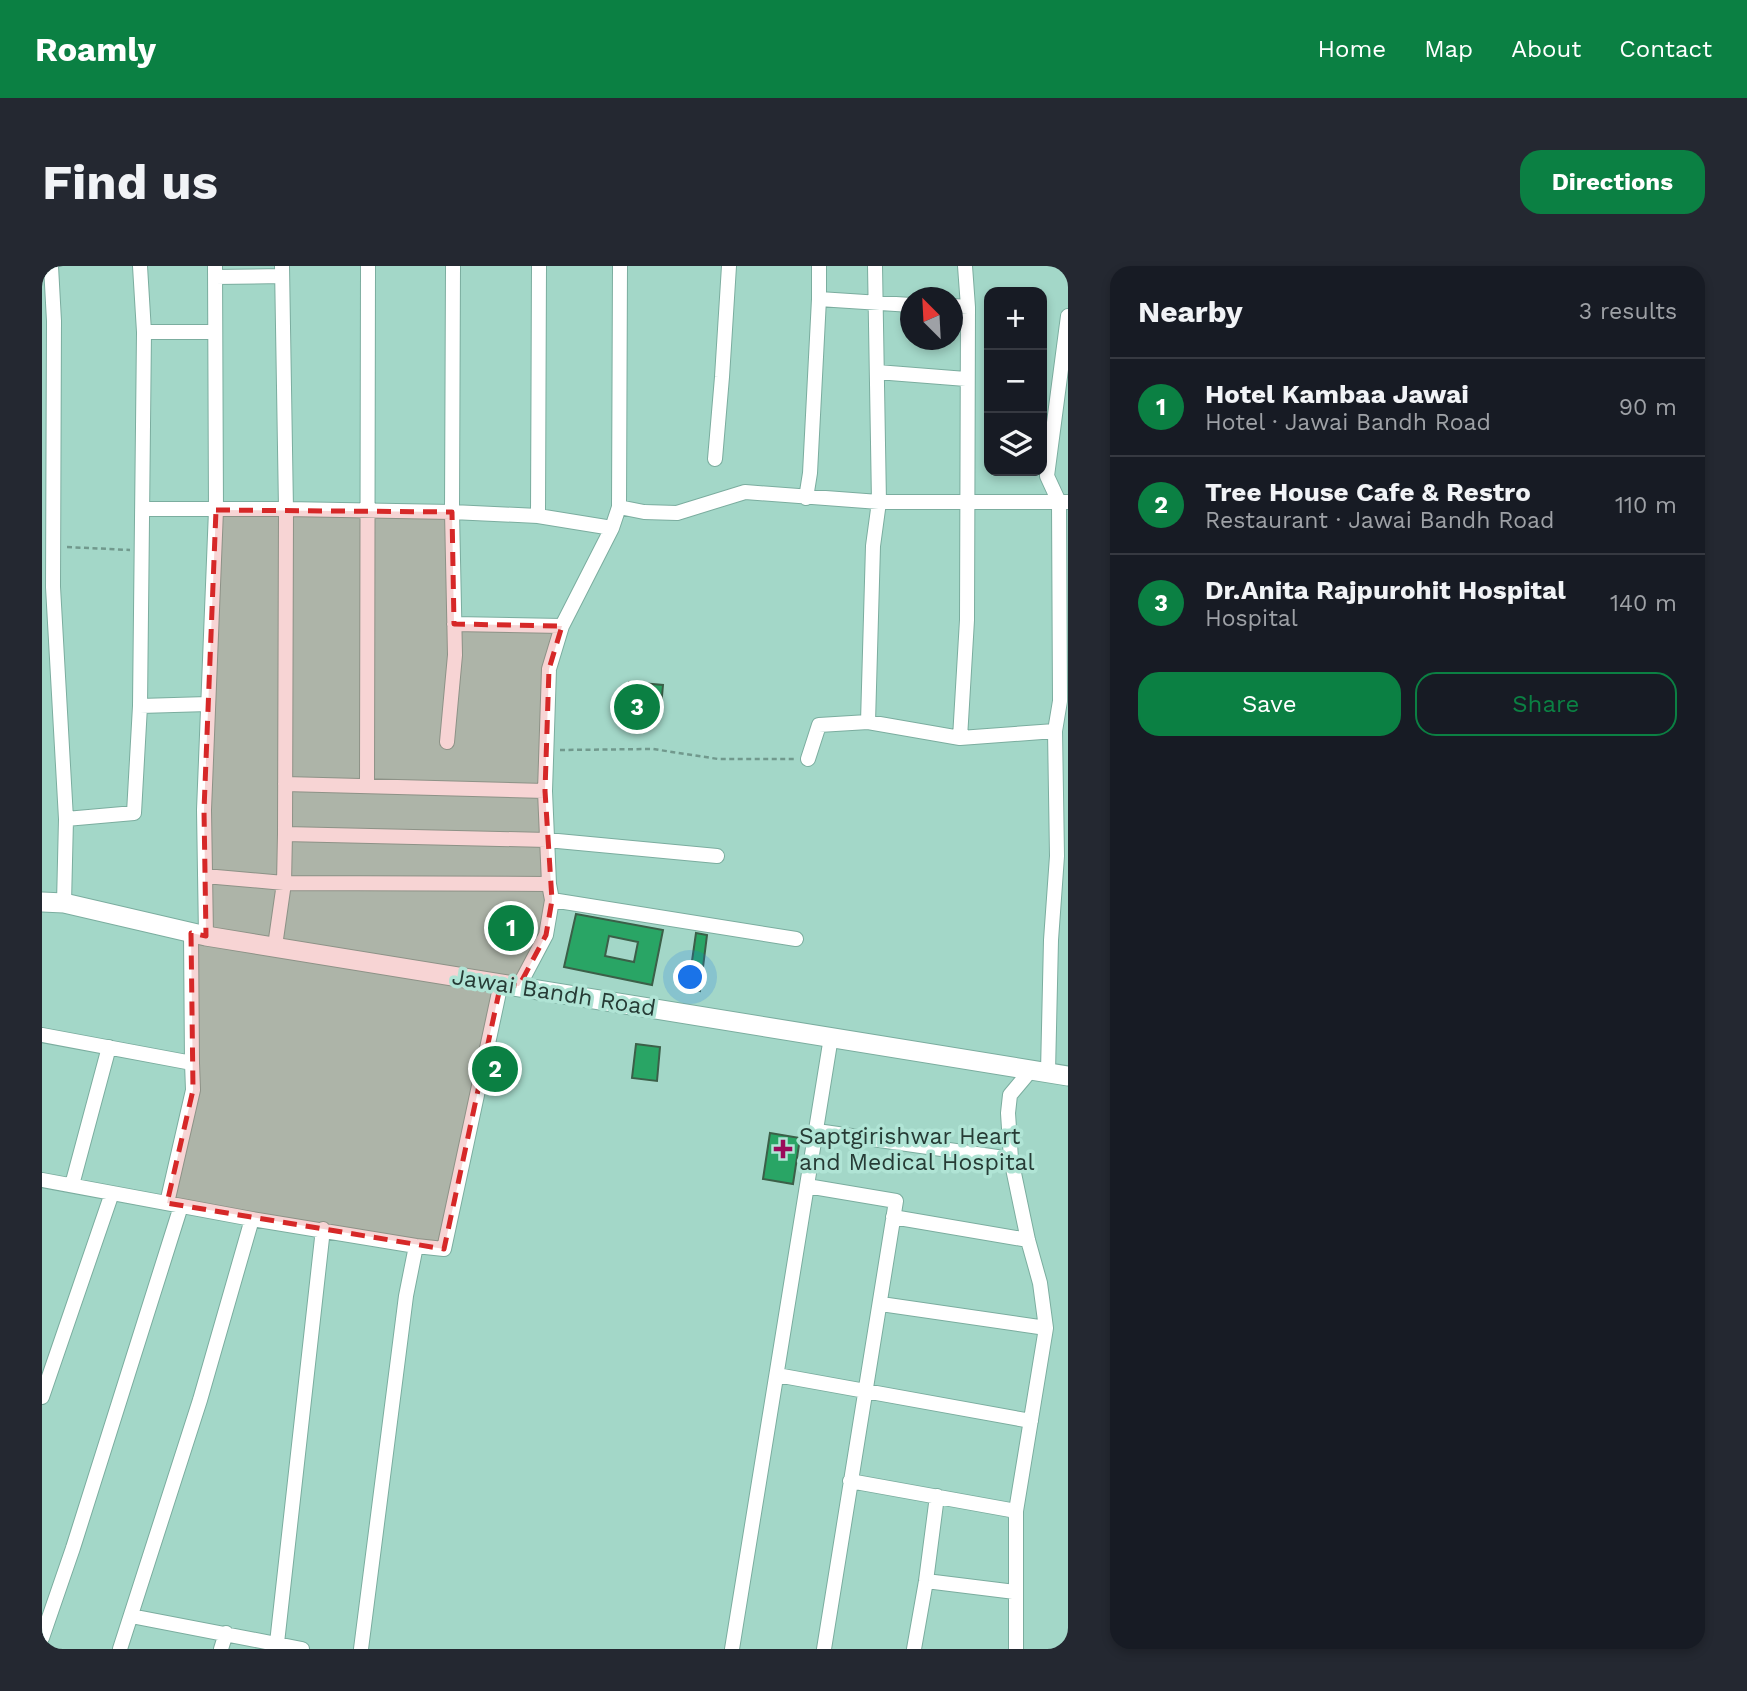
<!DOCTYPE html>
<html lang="en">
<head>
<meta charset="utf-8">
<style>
  body { margin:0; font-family:"Work Sans",sans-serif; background:#242831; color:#f1f3f6 }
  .controls { position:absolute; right:21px; top:21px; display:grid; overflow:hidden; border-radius:14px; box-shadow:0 4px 10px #0003 }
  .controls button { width:63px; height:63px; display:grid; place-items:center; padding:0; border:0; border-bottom:2px solid #363941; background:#171b24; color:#f1f3f6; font:35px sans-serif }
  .compass { position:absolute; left:858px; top:21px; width:63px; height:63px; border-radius:50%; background:#171b24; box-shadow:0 4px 10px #0003; rotate:336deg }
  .you { position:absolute; left:649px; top:712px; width:24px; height:24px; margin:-18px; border:5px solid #fff; border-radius:50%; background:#1a73e8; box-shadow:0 0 0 10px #1a73e833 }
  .badge { display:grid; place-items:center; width:46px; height:46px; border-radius:50%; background:#0b8043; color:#fff; font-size:23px; font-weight:700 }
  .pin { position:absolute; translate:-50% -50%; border:4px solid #fff; box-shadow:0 2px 7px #0006 }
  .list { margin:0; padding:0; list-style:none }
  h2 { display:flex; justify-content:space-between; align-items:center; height:91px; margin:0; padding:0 28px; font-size:30px }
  h2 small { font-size:23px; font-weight:400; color:#9ea1a6 }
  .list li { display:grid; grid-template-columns:46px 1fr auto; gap:21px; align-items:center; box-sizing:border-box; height:98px; padding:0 28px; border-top:2px solid #363941 }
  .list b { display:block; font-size:26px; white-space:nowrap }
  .list p { margin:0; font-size:23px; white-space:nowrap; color:#9ea1a6 }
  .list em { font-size:23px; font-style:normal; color:#9ea1a6 }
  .actions { display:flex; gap:14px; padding:21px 28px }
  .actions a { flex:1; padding:16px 0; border:2px solid #0b8043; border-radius:21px; text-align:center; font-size:24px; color:#0b8043 }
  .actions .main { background:#0b8043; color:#fff }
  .icon { flex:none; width:38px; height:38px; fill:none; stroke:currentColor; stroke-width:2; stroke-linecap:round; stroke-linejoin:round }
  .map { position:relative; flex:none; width:1026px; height:1383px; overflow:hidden; border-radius:21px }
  header { display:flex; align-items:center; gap:42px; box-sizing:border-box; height:98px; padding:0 35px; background:#0b8043; color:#fff }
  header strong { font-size:33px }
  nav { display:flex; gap:38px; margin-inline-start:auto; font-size:24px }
  .intro { display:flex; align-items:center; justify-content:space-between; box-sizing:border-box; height:168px; padding:0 42px }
  h1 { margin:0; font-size:49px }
  .button { padding:18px 32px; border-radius:21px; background:#0b8043; color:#fff; font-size:24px; font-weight:700 }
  main { display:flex; gap:42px; padding:0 42px }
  aside { flex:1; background:#171b24; border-radius:21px; box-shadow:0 4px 10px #0003 }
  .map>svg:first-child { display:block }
  .building { fill:#29a565; stroke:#3b5f48; stroke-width:2; fill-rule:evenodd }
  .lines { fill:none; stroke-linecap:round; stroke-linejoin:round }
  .street-casing { stroke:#7bad9f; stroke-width:16 }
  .secondary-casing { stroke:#7bad9f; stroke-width:21 }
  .path { stroke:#71998d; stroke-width:2.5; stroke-dasharray:5 3.5; stroke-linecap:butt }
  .street { stroke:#fff; stroke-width:14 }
  .secondary { stroke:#fff; stroke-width:19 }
  .marked { fill:#d62828; fill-opacity:0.2; stroke:#d62828; stroke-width:5; stroke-dasharray:14 9; stroke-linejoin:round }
  .poi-dot { fill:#9a0a5a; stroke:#b0e4d5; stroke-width:2.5 }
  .labels { text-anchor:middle; stroke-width:7; stroke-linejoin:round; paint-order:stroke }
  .street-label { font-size:23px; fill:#263b35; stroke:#b0e4d5 }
  .poi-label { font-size:23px; fill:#263b35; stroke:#b0e4d5; text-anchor:start }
</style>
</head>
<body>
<header>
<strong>Roamly</strong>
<nav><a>Home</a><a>Map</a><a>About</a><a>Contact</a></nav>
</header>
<div class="intro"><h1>Find us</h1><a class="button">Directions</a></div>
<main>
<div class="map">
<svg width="1026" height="1383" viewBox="0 0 1026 1383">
  <rect width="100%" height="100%" fill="#a3d7c8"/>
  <path class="building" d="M587,416L621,419L619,441L611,440L609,459L582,457Z
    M534,648L621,664L610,719L522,701ZM567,670L596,676L592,696L563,690Z
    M654,667L665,669L658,725L646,723Z
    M594,778L618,781L615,815L590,812Z
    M728,867L758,872L751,918L721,913Z"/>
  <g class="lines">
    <defs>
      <path id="street" d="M9,0L12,55L11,321L24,553L22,637
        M777,0V33L869,39
        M173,11L240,10
        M911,40L926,41
        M102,66H172
        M835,106L924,113
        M673,193L680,111L687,0
        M764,232L768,207L777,33
        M577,241L602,246L635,247L703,226L837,236H1025
        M100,243H244L410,246L496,250L570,262
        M496,250L497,0
        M412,358L520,360
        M98,440L166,438
        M826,456L831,280L837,236L833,0
        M918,472L925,354L926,41L923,0
        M405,476L413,389L410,246L411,0
        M766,493L777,459L826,456L918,472L1013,465
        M243,518L503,525
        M325,520L326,0
        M24,553L92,547L98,440L102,66L98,0
        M243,568L505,574L675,590
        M163,610L242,617L507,618
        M510,634L754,673
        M164,670L162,544L174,244L173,0
        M233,680L242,617L243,568L244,243L240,0
        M477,720L504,669L510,634L507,618L503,525L507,403L520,360L570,262L577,241L578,0
        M0,769L150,797L149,667
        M1006,806L1009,674L1015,590L1013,465L1018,435L1017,236L1005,210L1026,50
        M775,865L969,893
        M0,914L210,953L374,980L402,983L459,717
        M30,919L67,781
        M765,920L854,935L782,1383
        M125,937L151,824L150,797
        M851,951L986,974
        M839,1038L1004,1062
        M735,1109L989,1155
        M0,1131L70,927
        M808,1215L974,1245
        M884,1315L973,1326
        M89,1350L260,1383
        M0,1372L31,1282L139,940
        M235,1377L281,963
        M78,1383L158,1134L210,953
        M179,1383L184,1367
        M319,1383L364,1030L374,980
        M690,1383L789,771
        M872,1383L884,1315L895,1230
        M974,1383V1245L1004,1062L998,1017L986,974L969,893L966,847L968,829L989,804"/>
      <path id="secondary" d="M0,636L22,637L164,670L1026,810"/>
    </defs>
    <use href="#street" class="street-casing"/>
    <use href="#secondary" class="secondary-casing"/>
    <path class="path" d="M25,281L88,284
      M518,484L611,483L676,493H752"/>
    <use href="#street" class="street"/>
    <use href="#secondary" class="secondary"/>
  </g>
  <path class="marked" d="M174,244L410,246L412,358L520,360L507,403L503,525L510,634L504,669L477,720L459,717L402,983L125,937L151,824L149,667L164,670L162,544Z"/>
  <path class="poi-dot" d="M737.5 872.5h7v7h7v7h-7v7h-7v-7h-7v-7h7z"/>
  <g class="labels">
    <g class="street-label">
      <text transform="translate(512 726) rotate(9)" y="8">Jawai Bandh Road</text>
    </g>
    <g class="poi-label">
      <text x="757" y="878">Saptgirishwar Heart<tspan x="757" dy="26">and Medical Hospital</tspan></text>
    </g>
  </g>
</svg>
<div class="controls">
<button>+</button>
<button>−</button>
<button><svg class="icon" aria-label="layers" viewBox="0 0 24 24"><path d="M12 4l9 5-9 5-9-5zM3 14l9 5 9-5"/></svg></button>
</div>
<svg class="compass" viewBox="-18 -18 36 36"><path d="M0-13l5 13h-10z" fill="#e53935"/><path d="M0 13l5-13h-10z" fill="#9ea1a6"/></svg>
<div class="you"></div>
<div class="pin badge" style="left:469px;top:662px">1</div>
<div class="pin badge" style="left:453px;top:803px">2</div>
<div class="pin badge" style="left:595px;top:441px">3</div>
</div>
<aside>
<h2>Nearby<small>3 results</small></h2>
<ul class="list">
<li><span class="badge">1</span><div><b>Hotel Kambaa Jawai</b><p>Hotel · Jawai Bandh Road</p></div><em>90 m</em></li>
<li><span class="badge">2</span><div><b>Tree House Cafe &amp; Restro</b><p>Restaurant · Jawai Bandh Road</p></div><em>110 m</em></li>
<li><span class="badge">3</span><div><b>Dr.Anita Rajpurohit Hospital</b><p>Hospital</p></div><em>140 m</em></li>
</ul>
<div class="actions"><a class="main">Save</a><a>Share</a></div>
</aside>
</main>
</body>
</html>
